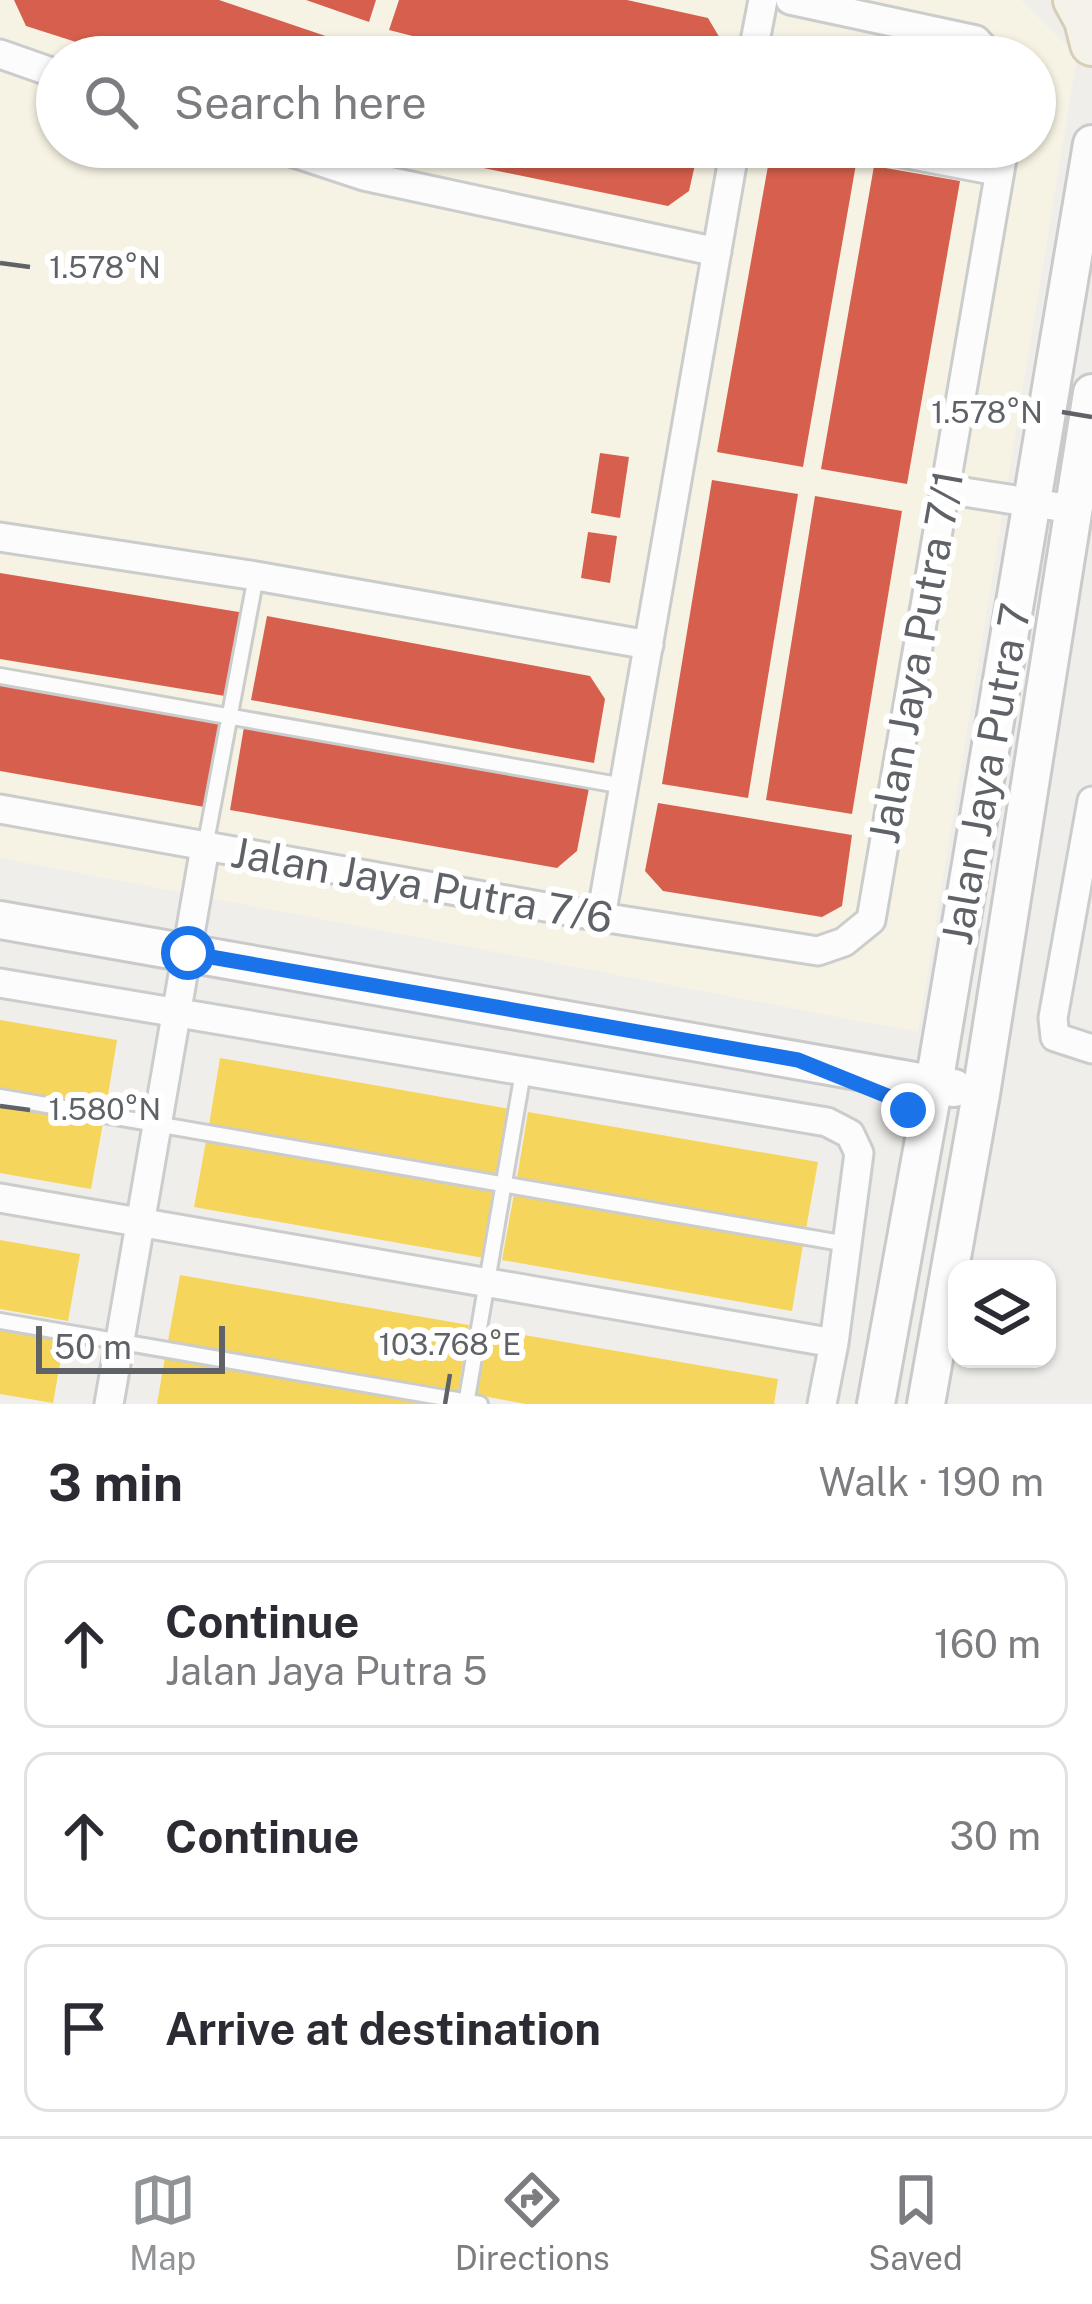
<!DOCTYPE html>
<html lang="en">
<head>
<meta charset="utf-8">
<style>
  body { margin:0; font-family:"Public Sans",sans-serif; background:#f7f7f7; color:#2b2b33 }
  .controls { position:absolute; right:36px; bottom:36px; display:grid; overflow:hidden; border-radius:24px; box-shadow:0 3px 9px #0004 }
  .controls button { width:108px; height:108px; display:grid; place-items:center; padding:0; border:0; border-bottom:3px solid #e1e1e2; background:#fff; color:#2b2b33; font:60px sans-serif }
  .scale { position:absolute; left:36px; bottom:30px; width:189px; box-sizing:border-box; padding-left:12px; border:6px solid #5f6368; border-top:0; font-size:33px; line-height:42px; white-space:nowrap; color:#5f6368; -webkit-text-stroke:9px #fff; paint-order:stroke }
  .stop { position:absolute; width:36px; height:36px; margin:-27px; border:9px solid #1a73e8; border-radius:50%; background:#fff }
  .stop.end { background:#1a73e8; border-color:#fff; box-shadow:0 3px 12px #0008 }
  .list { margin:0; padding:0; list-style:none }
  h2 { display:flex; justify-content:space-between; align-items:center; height:156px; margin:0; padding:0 48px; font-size:51px }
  h2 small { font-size:39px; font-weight:400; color:#7c7c81 }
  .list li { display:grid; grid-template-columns:78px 1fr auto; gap:36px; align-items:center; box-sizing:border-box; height:168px; margin:0 24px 24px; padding:0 24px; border:3px solid #e1e1e2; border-radius:24px }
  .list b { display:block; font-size:45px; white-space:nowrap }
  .list p { margin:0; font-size:39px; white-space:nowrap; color:#7c7c81 }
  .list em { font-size:39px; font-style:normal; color:#7c7c81 }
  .icon { flex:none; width:66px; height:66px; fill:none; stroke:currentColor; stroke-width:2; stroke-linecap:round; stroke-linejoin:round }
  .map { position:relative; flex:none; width:1092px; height:1404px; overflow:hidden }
  .search { position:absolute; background:#fff; box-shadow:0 3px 9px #0004; left:36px; right:36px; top:36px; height:132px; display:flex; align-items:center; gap:30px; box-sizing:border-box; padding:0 42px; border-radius:66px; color:#7c7c81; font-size:45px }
  .sheet { height:732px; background:#fff }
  nav { display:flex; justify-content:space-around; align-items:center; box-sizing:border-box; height:168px; border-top:3px solid #e1e1e2; background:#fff; font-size:33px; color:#7c7c81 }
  nav a { display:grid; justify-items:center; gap:6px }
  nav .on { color:#919496 }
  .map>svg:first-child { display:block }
  .commercial { fill:#f7f3e4; fill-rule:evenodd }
  .homes { fill:#f6d55c }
  .shops { fill:#d6604d }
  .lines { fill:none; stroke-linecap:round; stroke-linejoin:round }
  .lane-casing { stroke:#cbcccc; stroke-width:20 }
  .street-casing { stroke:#cbcccc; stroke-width:33 }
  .secondary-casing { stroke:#cacacb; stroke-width:42 }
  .primary-casing { stroke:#d7ceb8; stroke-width:48 }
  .lane { stroke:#fdfcfc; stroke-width:14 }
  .street { stroke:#fdfcfc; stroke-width:27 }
  .secondary { stroke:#fdfcfc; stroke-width:36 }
  .primary { stroke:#f4f2e9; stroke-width:42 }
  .route { stroke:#1a73e8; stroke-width:15 }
  .ticks { fill:none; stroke:#5f6368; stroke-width:4.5 }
  .labels { text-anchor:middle; stroke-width:12; stroke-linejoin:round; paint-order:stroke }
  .street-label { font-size:42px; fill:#5f6368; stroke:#fff }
  .ticks-label { font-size:30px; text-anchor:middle; fill:#5f6368; stroke:#fff; stroke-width:12; stroke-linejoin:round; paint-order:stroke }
</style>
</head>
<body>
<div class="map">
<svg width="1092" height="1404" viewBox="0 0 1092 1404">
  <rect width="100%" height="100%" fill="#efeeea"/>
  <path class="commercial" d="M0,0H1021L1077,56L918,1032L0,858ZM57,57H1035V147H57Z"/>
  <path class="homes" d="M0,1020L117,1040L106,1107L0,1088Z
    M220,1058L510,1109L498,1176L209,1125Z
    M0,1104L103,1123L91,1189L0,1173Z
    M528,1112L818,1162L806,1229L517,1178Z
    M206,1141L495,1191L484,1258L194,1207Z
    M514,1194L803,1244L792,1311L502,1260Z
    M0,1240L80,1254L68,1321L0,1309Z
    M180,1275L469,1325L458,1392L168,1341Z
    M0,1325L65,1336L53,1403L0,1394Z
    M489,1329L778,1379L774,1404H526L477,1395Z
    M165,1357L420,1402V1404H157Z"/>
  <path class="shops" d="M14,0H219L361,48L358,57H123L26,26Z
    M306,0H376L369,22Z
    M399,0H627L708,18L721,40L717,57H495L389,30Z
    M805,41L877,55V57H785V52Z
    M400,147H699L689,191L668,206L440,159Z
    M909,147H970L967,161Z
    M771,149L856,164L803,467L717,452Z
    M874,166L960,181L907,484L821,469Z
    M600,453L629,457L620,518L591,513Z
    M712,480L798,494L748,798L662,784Z
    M815,496L902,511L852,814L766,800Z
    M588,532L617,536L610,583L581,578Z
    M0,573L245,613L231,697L0,659Z
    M267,616L590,676L605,699L594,763L251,700Z
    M0,685L225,724L210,808L0,771Z
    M244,727L589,788L577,851L557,868L230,810Z
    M658,803L852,835L842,906L822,917L663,891L645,871Z"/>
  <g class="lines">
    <defs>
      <path id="lane" d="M837,147L999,178
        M0,676L624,786
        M205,847L256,576
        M0,1097L847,1244
        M0,1321L480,1404
        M466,1404L523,1072"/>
      <path id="street" d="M790,0L976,40L992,57
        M0,54L57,74
        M752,57L763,0
        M276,147L364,176L717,252
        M945,489L1072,509
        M0,537L256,576L649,645
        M1092,801L1053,1018L1055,1037L1092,1049
        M0,809L601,917L818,951L844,942L871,920L1004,147
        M601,917L735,147
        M0,983L827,1122L850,1134L859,1153L834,1343L822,1404
        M0,1198L834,1343
        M109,1404L205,847"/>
      <path id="secondary" d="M0,920L954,1088
        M876,1404L934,1084L1092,144
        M926,1404L981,1094L1092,393"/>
      <path id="primary" d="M1075,0L1086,20L1092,44"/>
    </defs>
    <use href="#lane" class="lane-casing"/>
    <use href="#street" class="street-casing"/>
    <use href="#secondary" class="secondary-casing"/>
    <use href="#primary" class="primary-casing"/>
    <use href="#lane" class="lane"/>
    <use href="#street" class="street"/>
    <use href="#secondary" class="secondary"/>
    <use href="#primary" class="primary"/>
  </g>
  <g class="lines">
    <path class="route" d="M188,953L798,1060L895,1099L908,1110"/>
  </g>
  <path class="ticks" d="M0,263L30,267M1062,412L1092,417M0,1106L30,1110M445,1404L450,1374"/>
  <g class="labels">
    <g class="street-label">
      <text transform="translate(916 657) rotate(-80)" y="15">Jalan Jaya Putra 7/1</text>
      <text transform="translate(986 774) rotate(-80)" y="15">Jalan Jaya Putra 7</text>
      <text transform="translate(422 885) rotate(10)" y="15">Jalan Jaya Putra 7/6</text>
    </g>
  </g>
  <g class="ticks-label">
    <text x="105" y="278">1.578°N</text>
    <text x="987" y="423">1.578°N</text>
    <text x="105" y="1120">1.580°N</text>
    <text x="450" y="1355">103.768°E</text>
  </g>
</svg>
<div class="controls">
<button><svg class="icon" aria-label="layers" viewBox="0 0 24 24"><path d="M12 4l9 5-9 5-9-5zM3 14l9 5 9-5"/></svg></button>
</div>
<div class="scale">50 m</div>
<div class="stop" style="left:188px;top:953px"></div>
<div class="stop end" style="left:908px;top:1110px"></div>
<div class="search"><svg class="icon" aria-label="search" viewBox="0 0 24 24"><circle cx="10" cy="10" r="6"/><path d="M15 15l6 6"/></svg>Search here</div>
</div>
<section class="sheet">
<h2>3 min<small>Walk · 190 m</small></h2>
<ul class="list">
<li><svg class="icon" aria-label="ahead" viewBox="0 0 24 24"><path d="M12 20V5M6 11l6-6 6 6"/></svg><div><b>Continue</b><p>Jalan Jaya Putra 5</p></div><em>160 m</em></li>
<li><svg class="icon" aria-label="ahead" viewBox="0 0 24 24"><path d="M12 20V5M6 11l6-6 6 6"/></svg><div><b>Continue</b></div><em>30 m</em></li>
<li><svg class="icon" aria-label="arrive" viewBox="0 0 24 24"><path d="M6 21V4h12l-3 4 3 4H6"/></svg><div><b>Arrive at destination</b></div></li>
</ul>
</section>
<nav>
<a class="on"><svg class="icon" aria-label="map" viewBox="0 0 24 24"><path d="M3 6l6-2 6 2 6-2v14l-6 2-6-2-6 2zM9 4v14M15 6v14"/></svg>Map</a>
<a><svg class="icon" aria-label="directions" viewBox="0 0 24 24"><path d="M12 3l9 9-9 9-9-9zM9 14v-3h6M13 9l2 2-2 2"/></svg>Directions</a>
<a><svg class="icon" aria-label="saved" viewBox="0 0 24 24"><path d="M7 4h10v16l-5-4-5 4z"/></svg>Saved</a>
</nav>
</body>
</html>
